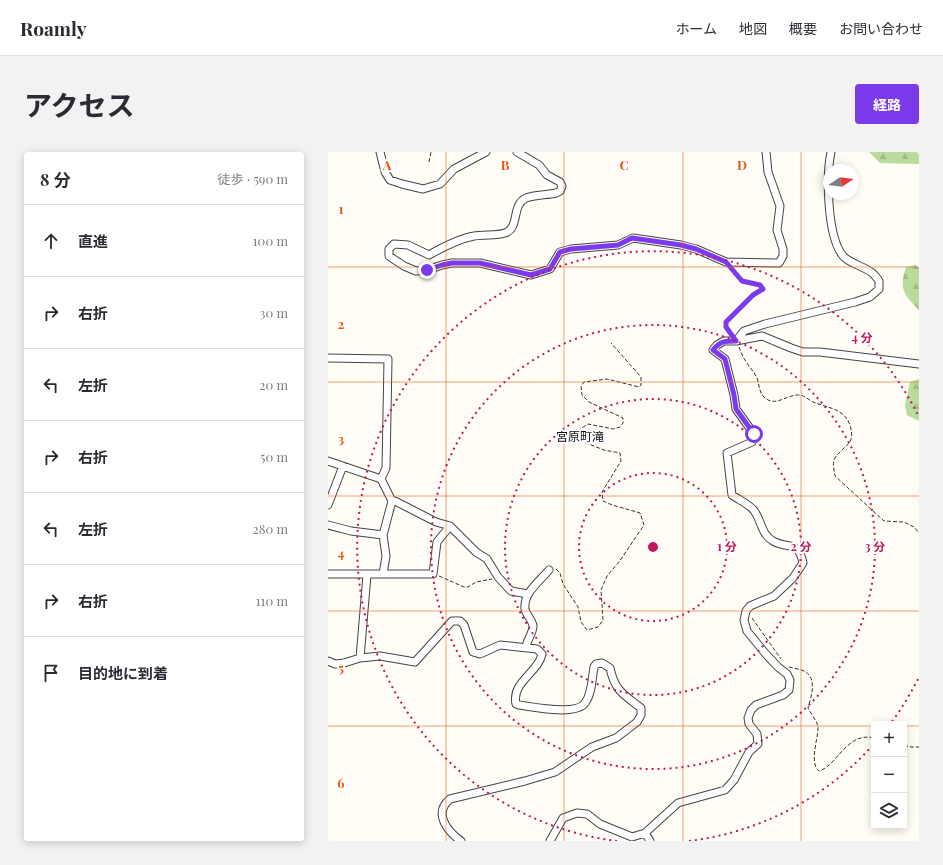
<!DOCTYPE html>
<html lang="ja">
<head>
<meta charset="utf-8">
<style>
  body { margin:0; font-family:"Playfair Display","Noto Sans JP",serif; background:#f2f2f3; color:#2b2b33 }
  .controls { position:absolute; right:12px; bottom:12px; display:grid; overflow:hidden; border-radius:4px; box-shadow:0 2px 10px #0003 }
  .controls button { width:36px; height:36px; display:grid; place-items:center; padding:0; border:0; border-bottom:1px solid #e1e1e2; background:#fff; color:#2b2b33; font:20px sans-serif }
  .compass { position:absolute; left:495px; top:12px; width:36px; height:36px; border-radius:50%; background:#fff; box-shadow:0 2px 10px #0003; rotate:77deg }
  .stop { position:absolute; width:12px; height:12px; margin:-9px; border:3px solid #7c3aed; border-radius:50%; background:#fff }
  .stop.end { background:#7c3aed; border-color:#fff; box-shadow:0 1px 4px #0008 }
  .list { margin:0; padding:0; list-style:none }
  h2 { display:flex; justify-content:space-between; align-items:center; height:52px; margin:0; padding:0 16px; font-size:17px }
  h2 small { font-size:13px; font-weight:400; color:#7c7c81 }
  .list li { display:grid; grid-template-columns:26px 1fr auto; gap:12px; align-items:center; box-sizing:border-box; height:72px; padding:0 16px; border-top:1px solid #e1e1e2 }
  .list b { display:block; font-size:15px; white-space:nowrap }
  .list em { font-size:13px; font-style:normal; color:#7c7c81 }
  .icon { flex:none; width:22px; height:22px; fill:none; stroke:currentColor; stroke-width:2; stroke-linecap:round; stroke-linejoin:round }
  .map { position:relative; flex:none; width:591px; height:689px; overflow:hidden; border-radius:4px }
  header { display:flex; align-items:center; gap:24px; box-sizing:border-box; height:56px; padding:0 20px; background:#fff; border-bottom:1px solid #e1e1e2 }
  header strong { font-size:19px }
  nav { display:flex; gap:22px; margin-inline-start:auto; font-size:14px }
  .intro { display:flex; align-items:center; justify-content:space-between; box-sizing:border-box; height:96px; padding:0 24px }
  h1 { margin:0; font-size:28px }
  .button { padding:10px 18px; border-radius:4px; background:#7c3aed; color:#fff; font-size:14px; font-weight:700 }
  main { display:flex; gap:24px; padding:0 24px }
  aside { flex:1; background:#fff; border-radius:4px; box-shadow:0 2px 10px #0003 }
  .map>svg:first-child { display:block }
  .forest { fill:url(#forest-firs) }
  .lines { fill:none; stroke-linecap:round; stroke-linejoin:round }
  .minor-casing { stroke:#444; stroke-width:9 }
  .path { stroke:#333; stroke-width:1; stroke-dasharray:4 2; stroke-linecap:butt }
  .minor { stroke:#fff; stroke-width:7 }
  .route { stroke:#7c3aed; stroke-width:5 }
  .grid { fill:none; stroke:#e8590c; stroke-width:1; stroke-opacity:0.55 }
  .ring { fill:none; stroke:#c2185b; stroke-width:2; stroke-dasharray:2 4 }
  .labels { text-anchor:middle; stroke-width:4; stroke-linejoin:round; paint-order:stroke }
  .quarter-label { font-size:12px; fill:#111; stroke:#fff }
  .grid-label { font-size:13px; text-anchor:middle; font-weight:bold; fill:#e8590c; stroke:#fff; stroke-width:4; stroke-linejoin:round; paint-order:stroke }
  .centre { fill:#c2185b; stroke:#fff; stroke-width:2 }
  .ring-label { font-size:12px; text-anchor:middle; font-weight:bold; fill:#c2185b; stroke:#fff; stroke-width:4; stroke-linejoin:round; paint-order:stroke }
</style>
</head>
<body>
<header>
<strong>Roamly</strong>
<nav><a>ホーム</a><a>地図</a><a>概要</a><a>お問い合わせ</a></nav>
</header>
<div class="intro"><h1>アクセス</h1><a class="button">経路</a></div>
<main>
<aside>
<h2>8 分<small>徒歩 · 590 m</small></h2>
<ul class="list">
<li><svg class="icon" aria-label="ahead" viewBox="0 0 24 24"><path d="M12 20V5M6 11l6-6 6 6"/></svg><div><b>直進</b></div><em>100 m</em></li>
<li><svg class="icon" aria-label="right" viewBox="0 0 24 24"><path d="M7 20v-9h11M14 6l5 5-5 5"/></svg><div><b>右折</b></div><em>30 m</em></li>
<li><svg class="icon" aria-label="left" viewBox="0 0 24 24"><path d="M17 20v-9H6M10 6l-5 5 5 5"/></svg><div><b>左折</b></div><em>20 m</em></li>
<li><svg class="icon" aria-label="right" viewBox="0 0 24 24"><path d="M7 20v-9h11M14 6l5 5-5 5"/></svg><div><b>右折</b></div><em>50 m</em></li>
<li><svg class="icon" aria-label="left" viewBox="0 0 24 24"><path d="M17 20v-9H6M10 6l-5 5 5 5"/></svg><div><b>左折</b></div><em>280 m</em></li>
<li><svg class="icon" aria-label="right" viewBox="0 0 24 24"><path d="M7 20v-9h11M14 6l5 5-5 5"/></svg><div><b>右折</b></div><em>110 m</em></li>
<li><svg class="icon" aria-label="arrive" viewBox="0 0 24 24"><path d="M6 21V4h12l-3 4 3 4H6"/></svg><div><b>目的地に到着</b></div></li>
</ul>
</aside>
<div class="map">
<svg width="591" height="689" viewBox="0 0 591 689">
  <defs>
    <pattern id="forest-firs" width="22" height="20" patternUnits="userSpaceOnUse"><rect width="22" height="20" fill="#b9dc9c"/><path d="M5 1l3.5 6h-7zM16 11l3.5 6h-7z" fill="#9ebc85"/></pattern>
  </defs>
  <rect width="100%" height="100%" fill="#fffdf5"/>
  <path class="forest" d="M541,0H591V12L552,11Z
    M587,113L591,116V158C575,142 571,137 578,115Z
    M591,227V269L579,263L577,253L582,230Z"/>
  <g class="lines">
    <defs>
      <path id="minor" d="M52,0L57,20L62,28L74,32L95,37L112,32L126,17L158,0
        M189,0L211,13L219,23L232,30L234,34L232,39L228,41C219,43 206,43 198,46C183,53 192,76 177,81C169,84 155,82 146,84C130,87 115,95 101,103L80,93L66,92L61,97V104L76,114L88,119L99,118L114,113L124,111H152L203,123L222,117L232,100L243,97L290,93L305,86L353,93L368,97L398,110L451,111L455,104V97L449,78L452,54L440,20L438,0
        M408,189L416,179L437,172L527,150L542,145L551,137V129C549,126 546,122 543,120C534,114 524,112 516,105C499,87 498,24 503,0
        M0,206L60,207L58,316L53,327
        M0,309L53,327L64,349L55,383
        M64,349H67L108,370L122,374L148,400L159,407L170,425L183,439L200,442
        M0,353L15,314
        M0,373L23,379L55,383L58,404L55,422
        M0,422H105L109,390L122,374
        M198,495C199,488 205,481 205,474C204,467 198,463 197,457C195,441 212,429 221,418
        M32,506L39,423
        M0,509L7,512L16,511L32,506L52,504L87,510L124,469H132L136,473L145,500L152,502L172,493L209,497L214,502C211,520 183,530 188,552L191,553C205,555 248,564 257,551C264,542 264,526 266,515L268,512L274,511L282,516C287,539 295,542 313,556V563L309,570L288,586L264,595L227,620L197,629L122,647C105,661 119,679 133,689
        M317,681L322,689
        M222,689L235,666L249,661L259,662L272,672L304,685L317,681L350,651L397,638L406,628L421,600L430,592L429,582L421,572L420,566L423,558L428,553L455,543L461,538L462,528L459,522L450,515L437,501L419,479L416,468L418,459L422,454L446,444L465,426L475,411C470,387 461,398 445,389C434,383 433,369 427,360C423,353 411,348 404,343L399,301L424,290L426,282L408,257L406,243L397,207L385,198L389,193L396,189H408L434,184L463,196L475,200H492L591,212"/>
    </defs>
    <use href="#minor" class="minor-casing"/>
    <path class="path" d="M101,10L103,0
      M402,182L398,175V170L425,143L435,137L432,133L413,129L404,117
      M411,195C413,200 415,206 419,211C422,216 427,221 429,226C431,232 431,239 435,244C447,257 458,242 472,243C477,244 481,248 485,250C499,256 516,256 522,273C528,294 516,292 507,306C504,311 506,318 507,324L556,369L576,370L586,375L591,381
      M228,417L232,421L235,432L250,455L253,470L259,478L270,475L275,468L273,438L279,424L291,410L316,373L312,361C300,357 287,355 275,349L274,340L293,309L292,301L276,298L253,289L250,283L252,277L260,272L285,277L292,275L295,271V266L261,250L254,243L253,234L256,230L279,227L311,235L313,233V225L283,191
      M111,424L136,435H140L148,430L164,427
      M424,466L453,507
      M461,515C465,516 471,517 476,519C490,526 483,545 480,556C483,562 490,570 490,576C490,587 481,611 491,619C509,614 519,579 546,586
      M576,594L584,595H591"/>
    <use href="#minor" class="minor"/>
  </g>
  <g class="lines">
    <path class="route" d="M99,118L114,113L124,111H152L203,123L222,117L232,100L243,97L290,93L304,86L353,93L368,97L398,110L414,129L432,133L435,137L425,143L398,170V175L408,189C397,189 392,189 385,198L397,207L406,243L408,257L426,282"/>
  </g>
  <path class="grid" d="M118,0V689M236,0V689M355,0V689M473,0V689M0,115H591M0,230H591M0,344H591M0,459H591M0,574H546M576,574H591"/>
  <g class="ring">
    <circle cx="325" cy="395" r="74"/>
    <circle cx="325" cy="395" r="148"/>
    <circle cx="325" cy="395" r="222"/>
    <path d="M590 527A296 296 0 0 1 563 571M545 593A296 296 0 0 1 361 689M289 689A296 296 0 1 1 590 263"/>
  </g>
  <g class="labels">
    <g class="quarter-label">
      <text x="252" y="289">宮原町滝</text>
    </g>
  </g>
  <g class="grid-label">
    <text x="59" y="18">A</text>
    <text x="177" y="18">B</text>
    <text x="296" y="18">C</text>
    <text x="414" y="18">D</text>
    <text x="13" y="62">1</text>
    <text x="13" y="177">2</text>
    <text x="13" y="292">3</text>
    <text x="13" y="406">4</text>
    <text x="13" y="521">5</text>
    <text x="13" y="636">6</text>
  </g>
  <circle cx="325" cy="395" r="6" class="centre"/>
  <g class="ring-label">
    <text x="534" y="190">4 分</text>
    <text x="399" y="399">1 分</text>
    <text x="473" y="399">2 分</text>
    <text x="547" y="399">3 分</text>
  </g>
</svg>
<div class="controls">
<button>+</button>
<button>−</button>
<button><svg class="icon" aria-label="layers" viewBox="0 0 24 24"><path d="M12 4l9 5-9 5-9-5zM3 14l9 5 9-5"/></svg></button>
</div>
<svg class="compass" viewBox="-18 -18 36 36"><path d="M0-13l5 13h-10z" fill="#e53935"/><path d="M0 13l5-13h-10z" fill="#7c7c81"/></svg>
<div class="stop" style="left:426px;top:282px"></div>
<div class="stop end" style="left:99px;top:118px"></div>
</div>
</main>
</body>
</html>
